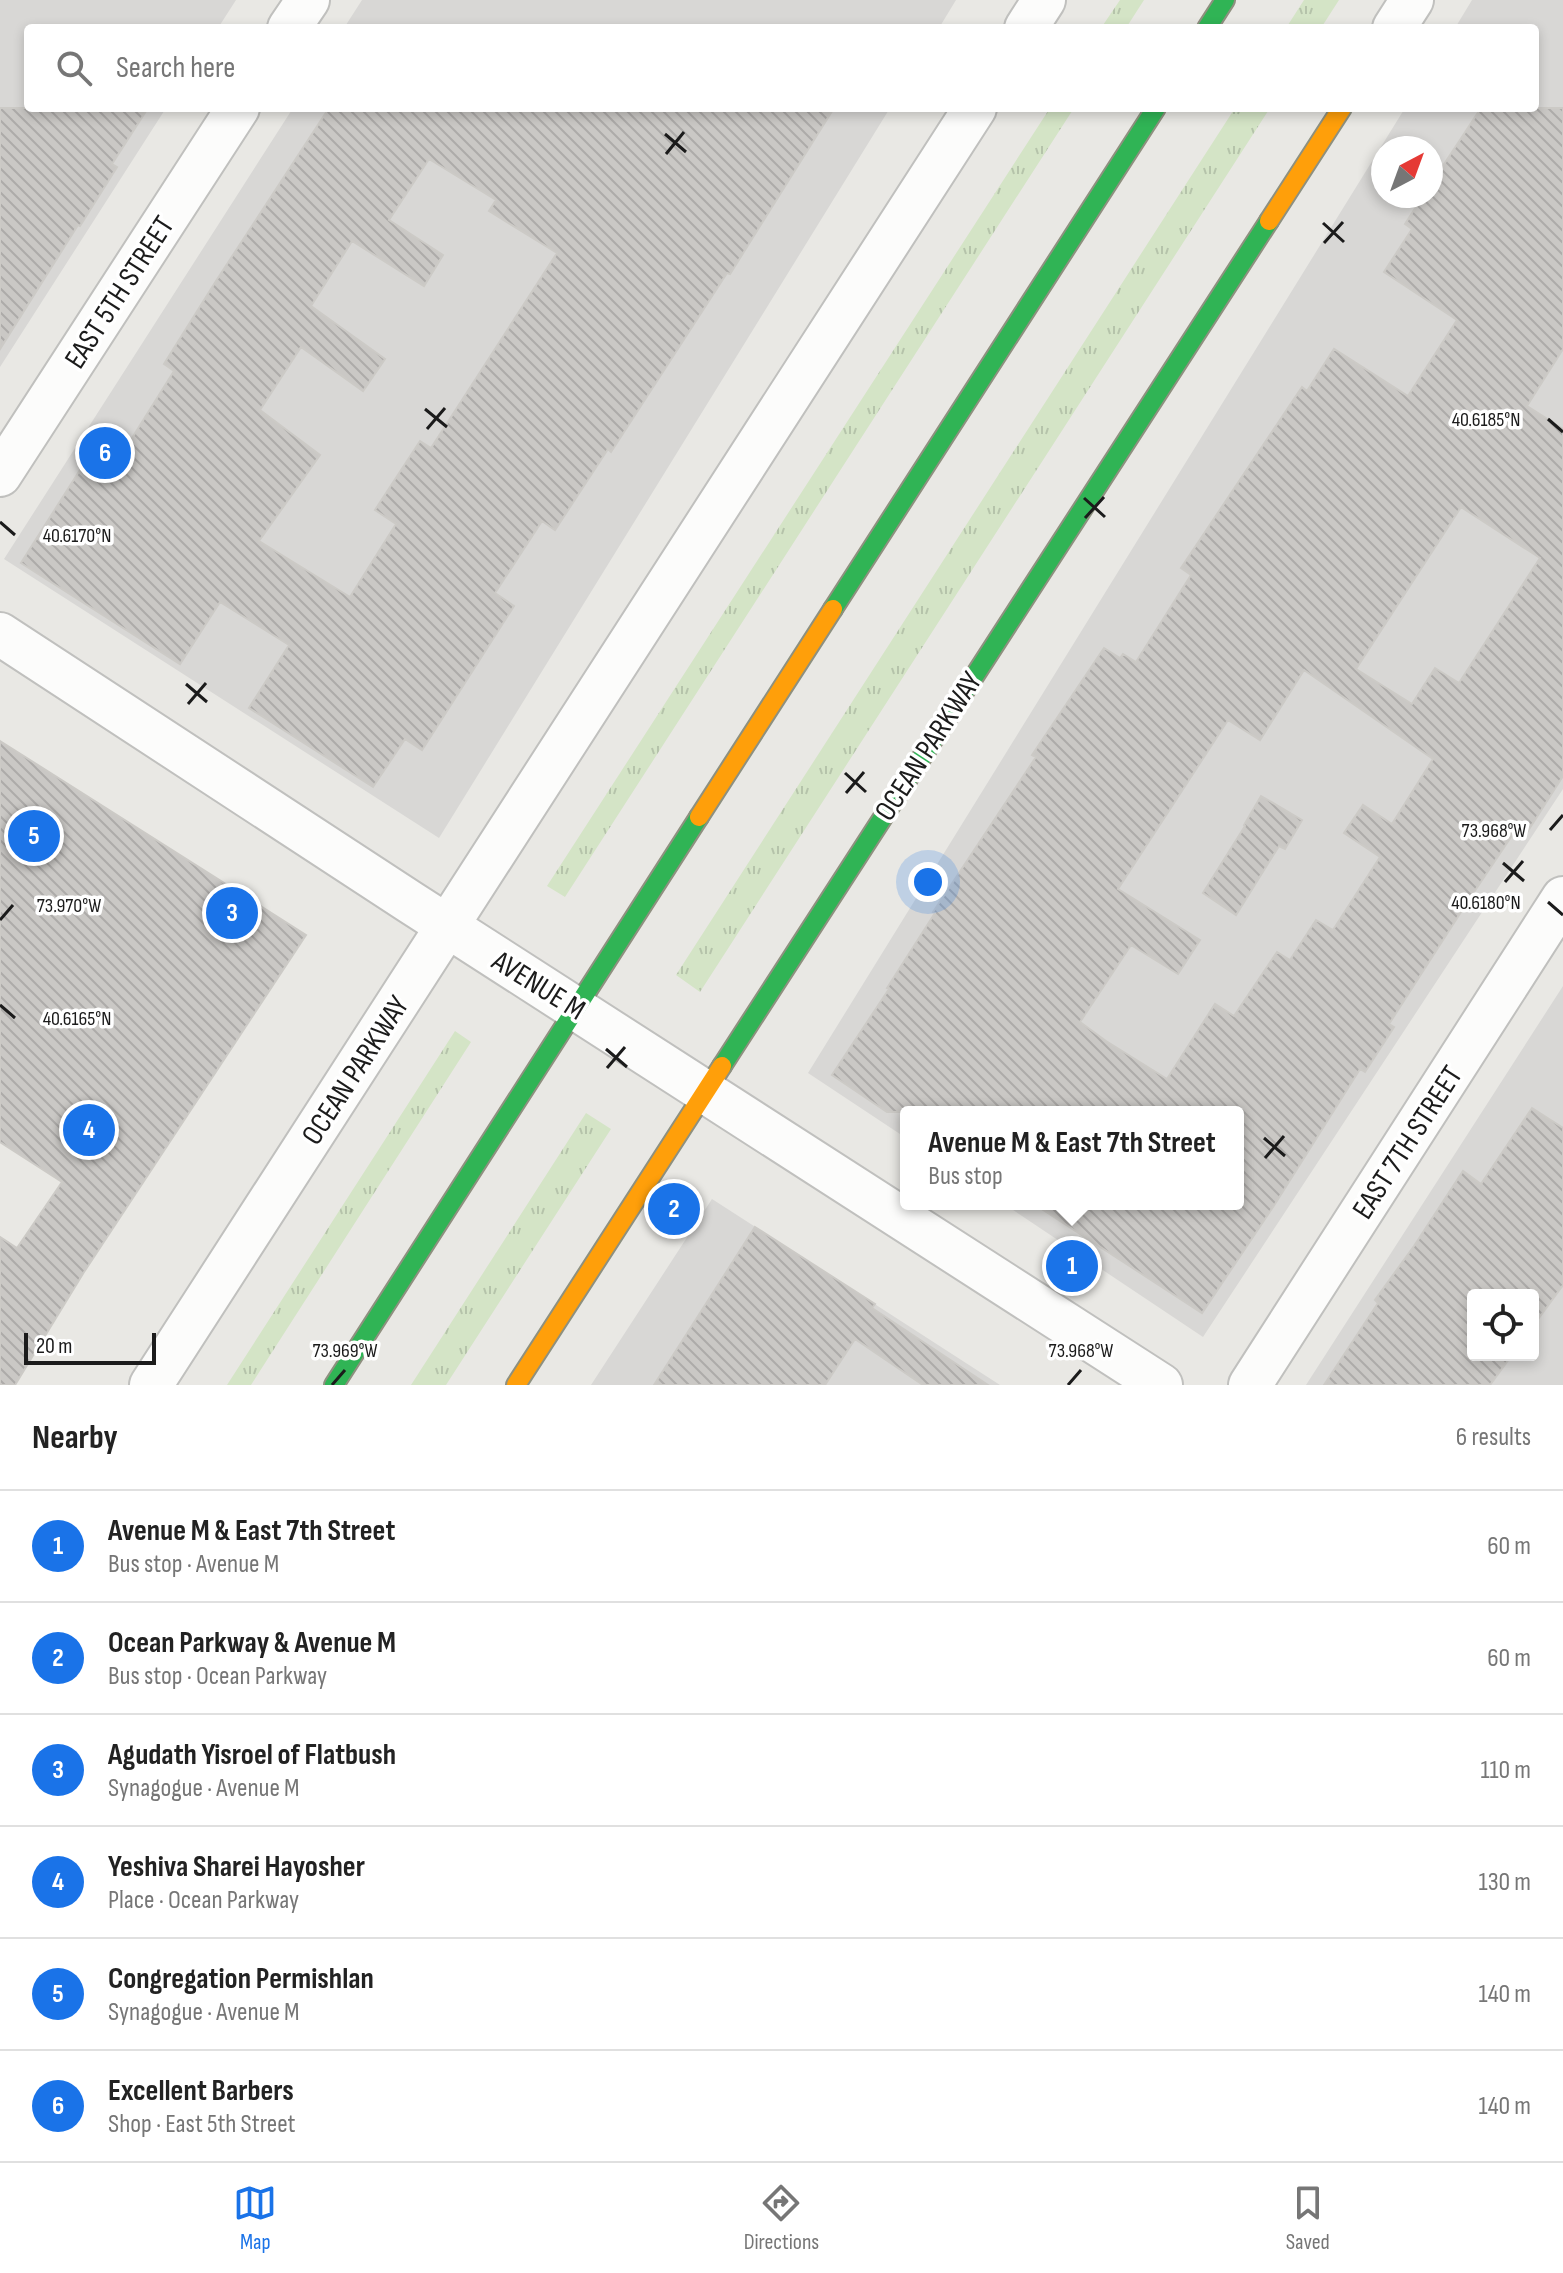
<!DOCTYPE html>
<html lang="en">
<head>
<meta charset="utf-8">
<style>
  body { margin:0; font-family:"Sofia Sans Condensed",sans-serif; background:#f2f2f2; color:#222 }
  .controls { position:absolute; right:24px; bottom:24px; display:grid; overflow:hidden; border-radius:8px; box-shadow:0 4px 12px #0003 }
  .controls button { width:72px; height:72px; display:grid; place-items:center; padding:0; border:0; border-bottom:2px solid #e0e0e0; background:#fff; color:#222; font:40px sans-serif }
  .compass { position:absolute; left:1371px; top:136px; width:72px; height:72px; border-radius:50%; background:#fff; box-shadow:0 4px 12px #0003; rotate:41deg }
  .scale { position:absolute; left:24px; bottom:20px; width:132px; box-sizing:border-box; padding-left:8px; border:4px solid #1b1b1b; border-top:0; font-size:22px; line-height:28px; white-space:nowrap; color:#1b1b1b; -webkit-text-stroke:6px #fff; paint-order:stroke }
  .you { position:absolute; left:928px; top:882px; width:28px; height:28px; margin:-20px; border:6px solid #fff; border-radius:50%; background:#1a73e8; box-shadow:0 0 0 12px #1a73e833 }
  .badge { display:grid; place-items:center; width:52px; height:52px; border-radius:50%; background:#1a73e8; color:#fff; font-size:26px; font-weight:700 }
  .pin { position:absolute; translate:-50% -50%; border:4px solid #fff; box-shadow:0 2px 8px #0006 }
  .popup { position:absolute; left:900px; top:1106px; width:344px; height:104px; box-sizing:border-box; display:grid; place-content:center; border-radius:8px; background:#fff; filter:drop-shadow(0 2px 6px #0005); font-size:26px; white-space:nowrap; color:#767676 }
  .popup b { font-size:30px; color:#222 }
  .popup::after { content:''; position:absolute; left:50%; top:100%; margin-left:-16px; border:16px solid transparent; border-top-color:#fff }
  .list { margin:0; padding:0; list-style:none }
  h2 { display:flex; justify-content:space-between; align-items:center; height:104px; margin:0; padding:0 32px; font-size:34px }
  h2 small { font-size:26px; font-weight:400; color:#767676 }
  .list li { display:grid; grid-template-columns:52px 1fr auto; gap:24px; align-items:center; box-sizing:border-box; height:112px; padding:0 32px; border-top:2px solid #e0e0e0 }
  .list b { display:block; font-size:30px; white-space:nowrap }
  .list p { margin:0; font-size:26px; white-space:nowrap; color:#767676 }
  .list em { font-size:26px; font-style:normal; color:#767676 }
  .icon { flex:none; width:44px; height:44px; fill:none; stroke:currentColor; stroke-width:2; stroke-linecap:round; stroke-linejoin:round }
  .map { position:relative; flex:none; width:1563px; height:1385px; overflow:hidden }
  .search { position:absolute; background:#fff; box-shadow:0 4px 12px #0003; left:24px; right:24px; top:24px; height:88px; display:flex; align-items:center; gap:20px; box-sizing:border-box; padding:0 28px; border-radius:8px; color:#767676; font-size:30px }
  .sheet { height:776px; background:#fff }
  nav { display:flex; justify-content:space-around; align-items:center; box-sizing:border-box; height:112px; border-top:2px solid #e0e0e0; background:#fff; font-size:22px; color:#767676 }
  nav a { display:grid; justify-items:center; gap:4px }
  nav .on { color:#1a73e8 }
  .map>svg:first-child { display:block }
  .residential { fill:#d8d7d5; fill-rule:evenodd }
  .grass { fill:url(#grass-tufts) }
  .building { fill:url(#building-back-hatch); stroke:#cccac6; stroke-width:2; fill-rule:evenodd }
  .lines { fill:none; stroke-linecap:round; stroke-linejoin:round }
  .street-casing { stroke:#c0c0be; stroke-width:46 }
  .fast-casing { stroke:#8e907f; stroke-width:22 }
  .slow-casing { stroke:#8e907f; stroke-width:22 }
  .street { stroke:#fcfcfb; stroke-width:42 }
  .fast { stroke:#30b455; stroke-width:18 }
  .slow { stroke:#ff9f0a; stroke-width:18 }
  .ticks { fill:none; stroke:#1b1b1b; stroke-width:3 }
  .labels { text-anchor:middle; stroke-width:7; stroke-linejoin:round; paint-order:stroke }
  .street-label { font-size:30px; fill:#1b1b1b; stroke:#fff }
  .ticks-label { font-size:20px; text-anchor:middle; fill:#1b1b1b; stroke:#fff; stroke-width:7; stroke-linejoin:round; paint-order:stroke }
</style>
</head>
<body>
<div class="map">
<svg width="1563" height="1385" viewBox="0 0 1563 1385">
  <defs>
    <pattern id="grass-tufts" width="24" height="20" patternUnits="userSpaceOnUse" patternTransform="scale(2)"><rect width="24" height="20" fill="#d4e4c6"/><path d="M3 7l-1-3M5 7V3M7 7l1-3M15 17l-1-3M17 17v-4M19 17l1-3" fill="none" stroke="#b5c3aa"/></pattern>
    <pattern id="building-back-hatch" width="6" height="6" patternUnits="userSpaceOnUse" patternTransform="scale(2)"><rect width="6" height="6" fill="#cac8c5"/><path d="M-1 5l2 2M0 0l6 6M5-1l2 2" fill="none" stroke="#adaba9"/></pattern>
  </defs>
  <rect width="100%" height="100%" fill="#e9e8e4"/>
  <path class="residential" d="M0,0H236L218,28H28V108H166L0,367Z
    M362,0H956L939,28H344Z
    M1472,0H1563V789L1203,1337L1004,1204H1238V1112H906V1138L808,1073L1405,108H1535V28H1455ZM1383,148H1431V196H1383Z
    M293,108H890L439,838L4,559Z
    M1563,986V1385H1306ZM1473,1295H1533V1355H1473Z
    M712,1199L1000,1385H591Z"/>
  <path class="grass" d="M1120,0H1144L1126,28H1101Z
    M1304,0H1339L1321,28H1286Z
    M1050,108H1074L565,897L547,886Z
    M1235,108H1270L700,992L676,975Z
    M455,1031L471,1042L251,1385H227Z
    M586,1113L611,1129L446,1385H411Z"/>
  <path class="building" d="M0,108H148L112,164L117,167L80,226L78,225L0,349Z
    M329,108H834L730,274L727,273L611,452L608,449L555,530L542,521L495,593L514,606L422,750L405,739L373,787L249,708L289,645L220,602L180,664L21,563L104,432L127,446L174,371L164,364L216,281ZM429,159L496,200L489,211L557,253L431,448L420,441L375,510L396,524L350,597L259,541L320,455L260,410L301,347L363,391L385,359L311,306L352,241L424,286L443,255L389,220Z
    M1481,108H1563V349L1527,406L1563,429V776L1524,837L1515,831L1470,898L1389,1024L1394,1027L1365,1072L1360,1069L1275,1204L1202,1313L1034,1204H1238V1112H887L832,1075L889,989L887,988L935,913L933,912L1036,757L1032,755L1104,648L1120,658L1123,654L1136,662L1191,575L1181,568L1302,387L1307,391L1334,349L1408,396L1457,320L1384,272L1412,229L1405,224L1423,196H1431V184ZM1461,507L1540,558L1459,683L1435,668L1412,704L1356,669ZM1304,670L1433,759L1392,824L1363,805L1344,833L1380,857L1333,930L1316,920L1290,960L1277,952L1234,1016L1215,1004L1167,1079L1106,1041L1080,1022L1131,945L1178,974L1200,940L1118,889L1228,720L1260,740Z
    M0,741L306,935L84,1272L15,1385H0V1237L17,1248L62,1182L0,1142Z
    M1261,796L1302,820L1285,849L1279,846L1236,915L1203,893L1245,826L1244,825Z
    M1532,1108L1563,1128V1285L1533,1326V1295H1473V1355H1512L1490,1385H1324L1378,1303L1375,1300L1414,1246L1463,1171L1481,1184Z
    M755,1227L875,1304L872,1308L988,1385H923L855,1339L825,1385H654Z"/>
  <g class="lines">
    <defs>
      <path id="street" d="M289,28L308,0
        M1026,28L1044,0
        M1394,28L1412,0
        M0,475L238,108
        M0,634L410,902L1161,1385
        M151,1385L975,108
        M1250,1385L1563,898"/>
      <path id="fast" d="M1207,28L1225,0
        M833,609L1156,108
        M722,1066L1269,221
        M334,1385L699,817"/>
      <path id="slow" d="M1269,221L1342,108
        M699,817L833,609
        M516,1385L722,1066"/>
    </defs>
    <use href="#street" class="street-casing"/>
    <use href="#fast" class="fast-casing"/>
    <use href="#slow" class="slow-casing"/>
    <use href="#street" class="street"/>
    <use href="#fast" class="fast"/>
    <use href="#slow" class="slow"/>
  </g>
  <path class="ticks" d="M665,134L686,152M666,154L684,132M1323,223L1344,242M1324,243L1343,222M425,409L447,427M1548,419L1563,432M427,429L445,408M1084,498L1105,517M1085,518L1104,497M0,522L15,535M186,684L207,702M188,704L206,683M845,773L866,792M846,793L864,772M1550,830L1563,815M1503,863L1524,881M1505,882L1523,861M1548,902L1563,915M0,920L13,905M0,1005L15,1018M606,1049L627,1067M607,1068L625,1047M1264,1138L1285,1156M1265,1158L1284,1136M332,1385L345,1370M1068,1385L1081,1370"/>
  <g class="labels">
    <g class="street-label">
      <text transform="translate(119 292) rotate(-57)" y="10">EAST 5TH STREET</text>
      <text transform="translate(928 746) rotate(-57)" y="10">OCEAN PARKWAY</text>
      <text transform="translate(539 985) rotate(32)" y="10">AVENUE M</text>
      <text transform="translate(355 1070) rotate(-57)" y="10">OCEAN PARKWAY</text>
      <text transform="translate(1407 1142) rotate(-57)" y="10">EAST 7TH STREET</text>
    </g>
  </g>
  <g class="ticks-label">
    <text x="1486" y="426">40.6185°N</text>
    <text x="77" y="542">40.6170°N</text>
    <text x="1494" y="837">73.968°W</text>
    <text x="1486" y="909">40.6180°N</text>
    <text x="69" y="912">73.970°W</text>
    <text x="77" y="1025">40.6165°N</text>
    <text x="345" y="1357">73.969°W</text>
    <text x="1081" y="1357">73.968°W</text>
  </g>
</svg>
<div class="controls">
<button><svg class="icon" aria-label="locate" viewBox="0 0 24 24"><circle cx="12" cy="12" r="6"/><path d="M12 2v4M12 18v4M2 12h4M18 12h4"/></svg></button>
</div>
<svg class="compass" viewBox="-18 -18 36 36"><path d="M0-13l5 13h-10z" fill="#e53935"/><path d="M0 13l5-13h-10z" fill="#767676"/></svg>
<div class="scale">20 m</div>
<div class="you"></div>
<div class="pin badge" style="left:1072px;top:1266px">1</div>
<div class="popup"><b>Avenue M &amp; East 7th Street</b>Bus stop</div>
<div class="pin badge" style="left:674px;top:1209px">2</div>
<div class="pin badge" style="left:232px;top:913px">3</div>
<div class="pin badge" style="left:89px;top:1130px">4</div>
<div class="pin badge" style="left:34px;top:836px">5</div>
<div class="pin badge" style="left:105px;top:453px">6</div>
<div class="search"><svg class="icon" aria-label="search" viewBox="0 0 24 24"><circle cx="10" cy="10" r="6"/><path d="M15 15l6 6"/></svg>Search here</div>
</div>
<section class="sheet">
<h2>Nearby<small>6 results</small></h2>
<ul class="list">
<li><span class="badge">1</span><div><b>Avenue M &amp; East 7th Street</b><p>Bus stop · Avenue M</p></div><em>60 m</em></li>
<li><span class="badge">2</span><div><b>Ocean Parkway &amp; Avenue M</b><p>Bus stop · Ocean Parkway</p></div><em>60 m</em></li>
<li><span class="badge">3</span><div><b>Agudath Yisroel of Flatbush</b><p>Synagogue · Avenue M</p></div><em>110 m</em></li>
<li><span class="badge">4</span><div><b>Yeshiva Sharei Hayosher</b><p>Place · Ocean Parkway</p></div><em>130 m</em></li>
<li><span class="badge">5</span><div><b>Congregation Permishlan</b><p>Synagogue · Avenue M</p></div><em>140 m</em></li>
<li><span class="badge">6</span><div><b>Excellent Barbers</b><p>Shop · East 5th Street</p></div><em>140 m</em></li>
</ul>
</section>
<nav>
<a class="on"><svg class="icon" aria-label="map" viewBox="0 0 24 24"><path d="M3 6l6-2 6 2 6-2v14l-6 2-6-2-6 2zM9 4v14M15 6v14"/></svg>Map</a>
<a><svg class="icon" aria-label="directions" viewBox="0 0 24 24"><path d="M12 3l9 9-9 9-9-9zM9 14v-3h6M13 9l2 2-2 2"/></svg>Directions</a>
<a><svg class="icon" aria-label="saved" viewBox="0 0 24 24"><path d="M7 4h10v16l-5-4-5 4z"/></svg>Saved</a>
</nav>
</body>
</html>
